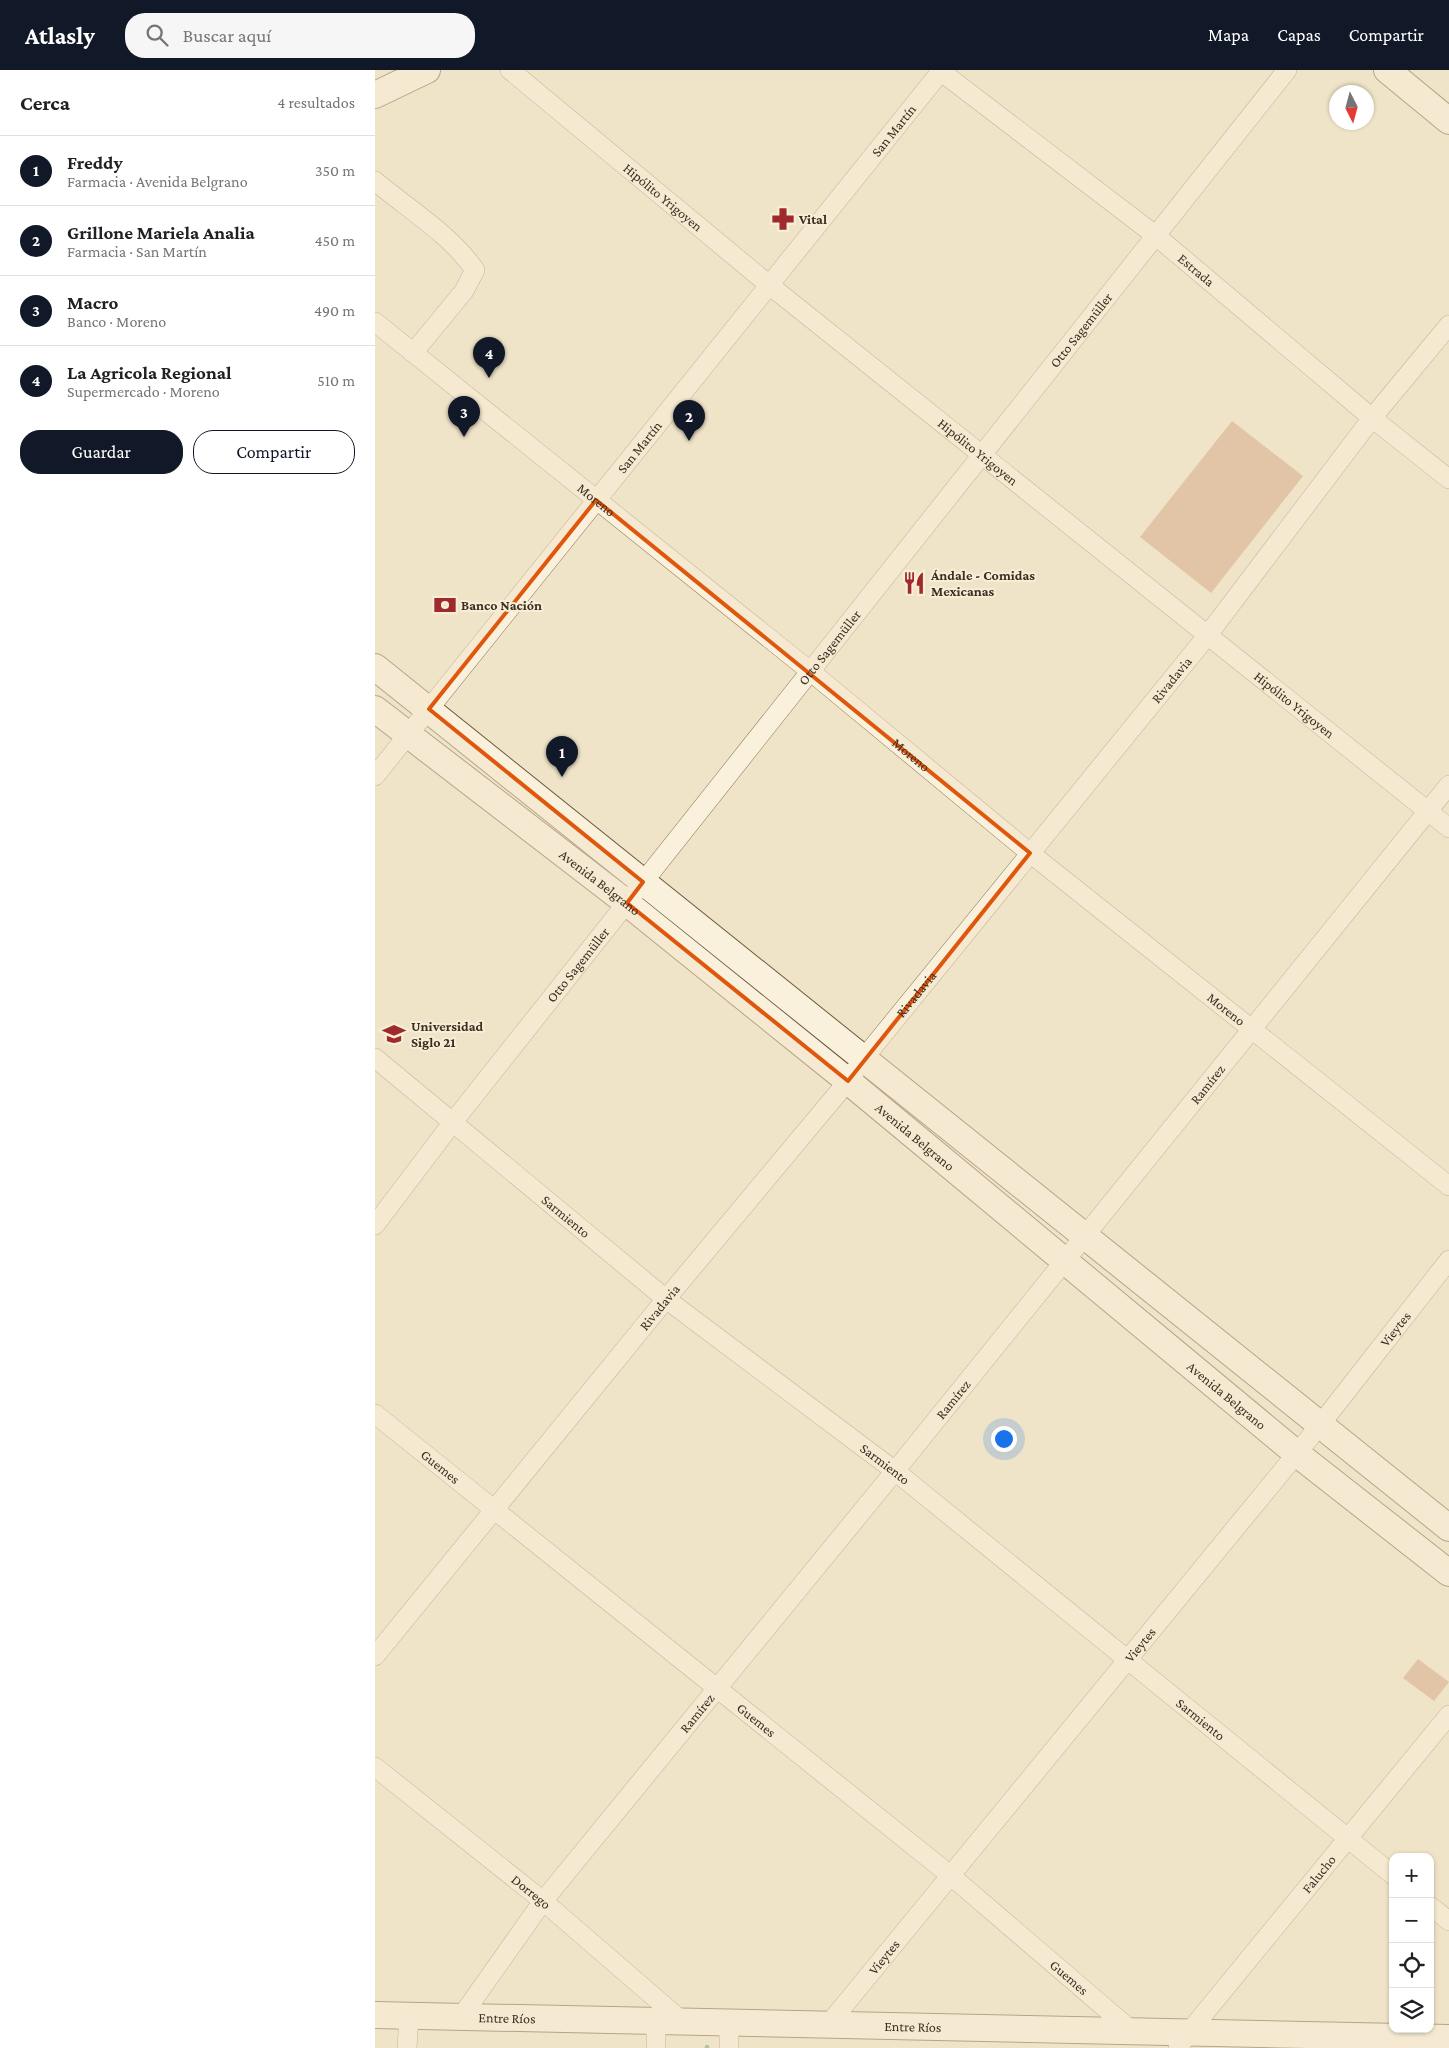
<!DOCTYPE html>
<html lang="es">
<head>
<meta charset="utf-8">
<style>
  body { margin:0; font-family:"Crimson Pro",serif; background:#f6f6f6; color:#202124 }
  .controls { position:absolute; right:15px; bottom:15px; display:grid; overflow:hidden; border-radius:10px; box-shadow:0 1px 4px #0004 }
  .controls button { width:45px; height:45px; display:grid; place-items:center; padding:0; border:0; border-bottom:1px solid #e0e0e0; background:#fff; color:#202124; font:25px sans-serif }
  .compass { position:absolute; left:954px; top:15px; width:45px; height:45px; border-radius:50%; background:#fff; box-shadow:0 1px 4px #0004; rotate:174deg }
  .you { position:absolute; left:628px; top:1368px; width:18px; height:18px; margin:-12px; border:4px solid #fff; border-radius:50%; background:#1a73e8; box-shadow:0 0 0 8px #1a73e833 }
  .badge { display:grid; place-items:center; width:32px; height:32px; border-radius:50%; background:#111827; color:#fff; font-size:16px; font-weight:700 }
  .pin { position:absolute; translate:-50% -41px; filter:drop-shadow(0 1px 2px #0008) }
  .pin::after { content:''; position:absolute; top:26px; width:18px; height:15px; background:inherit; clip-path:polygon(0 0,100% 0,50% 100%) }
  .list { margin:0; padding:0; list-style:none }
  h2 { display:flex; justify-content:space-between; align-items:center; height:65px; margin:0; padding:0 20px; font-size:21px }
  h2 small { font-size:16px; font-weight:400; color:#757577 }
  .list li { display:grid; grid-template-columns:32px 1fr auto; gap:15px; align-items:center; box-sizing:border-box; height:70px; padding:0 20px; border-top:1px solid #e0e0e0 }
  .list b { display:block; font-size:19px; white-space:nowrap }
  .list p { margin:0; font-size:16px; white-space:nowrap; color:#757577 }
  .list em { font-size:16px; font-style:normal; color:#757577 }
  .actions { display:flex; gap:10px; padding:15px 20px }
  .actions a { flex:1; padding:11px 0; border:1px solid #111827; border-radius:20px; text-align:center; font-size:18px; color:#111827 }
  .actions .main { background:#111827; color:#fff }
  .icon { flex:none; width:28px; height:28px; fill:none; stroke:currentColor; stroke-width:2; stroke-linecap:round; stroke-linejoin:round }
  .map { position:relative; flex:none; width:1074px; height:1978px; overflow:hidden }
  header { display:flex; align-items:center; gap:30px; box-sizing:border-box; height:70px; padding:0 25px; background:#111827; color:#fff }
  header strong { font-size:24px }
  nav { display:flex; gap:28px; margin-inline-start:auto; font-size:18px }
  .search { width:350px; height:45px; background:#f6f6f6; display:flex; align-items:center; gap:12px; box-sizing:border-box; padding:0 18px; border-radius:20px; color:#757577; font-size:19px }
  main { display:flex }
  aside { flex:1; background:#fff }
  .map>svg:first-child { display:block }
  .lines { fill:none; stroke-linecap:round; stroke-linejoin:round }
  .stream { stroke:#6f938a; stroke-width:4.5 }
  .building { fill:#cf9f7d }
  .street-casing { stroke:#8d765c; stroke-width:20 }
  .secondary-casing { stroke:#6f573f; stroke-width:28 }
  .street { stroke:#faf1dc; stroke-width:19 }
  .secondary { stroke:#faf1dc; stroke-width:26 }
  .marked { fill:none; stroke:#df570d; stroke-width:4; stroke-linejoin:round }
  .labels { text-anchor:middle; stroke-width:4; stroke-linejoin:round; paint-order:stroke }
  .street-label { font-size:14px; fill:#3d2e20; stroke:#f7eed8 }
  .poi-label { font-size:14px; font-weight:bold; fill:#3d2e20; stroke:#f7eed8; text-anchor:start }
</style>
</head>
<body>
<header>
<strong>Atlasly</strong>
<div class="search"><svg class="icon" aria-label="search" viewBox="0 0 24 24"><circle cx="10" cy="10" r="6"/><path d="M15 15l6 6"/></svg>Buscar aquí</div>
<nav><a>Mapa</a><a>Capas</a><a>Compartir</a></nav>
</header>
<main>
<aside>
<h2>Cerca<small>4 resultados</small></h2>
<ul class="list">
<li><span class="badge">1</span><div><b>Freddy</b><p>Farmacia · Avenida Belgrano</p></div><em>350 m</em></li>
<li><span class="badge">2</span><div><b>Grillone Mariela Analia</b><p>Farmacia · San Martín</p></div><em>450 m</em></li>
<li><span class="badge">3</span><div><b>Macro</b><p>Banco · Moreno</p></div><em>490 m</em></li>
<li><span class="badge">4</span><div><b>La Agricola Regional</b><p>Supermercado · Moreno</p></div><em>510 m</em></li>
</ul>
<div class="actions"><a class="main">Guardar</a><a>Compartir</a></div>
</aside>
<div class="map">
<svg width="1074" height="1978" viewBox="0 0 1074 1978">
  <rect width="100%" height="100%" fill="#f0e4c8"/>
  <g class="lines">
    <path class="stream" d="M332,1978V1977"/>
  </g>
  <path class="building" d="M857,351L928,406L836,523L765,467Z
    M1043,1589L1074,1612L1059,1631L1028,1608Z"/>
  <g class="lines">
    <defs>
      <g id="street">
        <path id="s1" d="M135,0L393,214L1074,758"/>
        <path id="s2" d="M564,0L780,165L997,348L1074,409"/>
        <path d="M0,111C33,139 75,164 100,200L89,221L38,283"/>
        <path id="s3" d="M0,252L435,601L655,783L1074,1116"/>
        <path id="s4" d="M0,706L567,0"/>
        <path id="s5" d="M0,988L291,1229L520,1401L1018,1805"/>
        <path id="s6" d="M0,1155L78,1052L912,0"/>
        <path id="s7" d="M0,1344L575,1805L757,1961"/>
        <path id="s8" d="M0,1586L291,1229L473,1011L489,988L832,566L997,348L1074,255"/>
        <path id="s9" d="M0,1697L168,1831L308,1952"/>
        <path d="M1055,1836L1074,1851"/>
        <path id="s10" d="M86,1947L168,1831L520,1401L1074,715"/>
        <path d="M354,1952V1978"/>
        <path id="s11" d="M453,1955L945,1355L1074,1190"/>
        <path d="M32,1978L34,1946"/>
        <path d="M281,1978V1952"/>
        <path id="s12" d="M803,1978L814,1962L1074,1645"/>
      </g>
      <g id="secondary">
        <path d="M1012,0L1074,51"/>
        <path d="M0,25L52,0"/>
        <path d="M0,597L1074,1458"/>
        <path id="s13" d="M0,639L252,833L473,1011L921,1383L1074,1503"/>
        <path id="s14" d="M0,1945L1074,1968"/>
      </g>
    </defs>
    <use href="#street" class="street-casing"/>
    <use href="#secondary" class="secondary-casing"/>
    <use href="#street" class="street"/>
    <use href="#secondary" class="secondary"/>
  </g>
  <path d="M0 0H1074V1978H0ZM221,430L655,783L473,1011L252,833L268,812L54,639Z" fill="#f0e4c8" fill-opacity=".55" fill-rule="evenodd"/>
  <path class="marked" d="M221,430L655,783L473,1011L252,833L268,812L54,639Z"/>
  <defs>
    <symbol id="pharmacy-bare" viewBox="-9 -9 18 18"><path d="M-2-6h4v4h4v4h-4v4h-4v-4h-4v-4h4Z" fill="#9e2a2b" stroke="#f7eed8" stroke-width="2.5" paint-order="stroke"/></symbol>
    <symbol id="restaurant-bare" viewBox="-9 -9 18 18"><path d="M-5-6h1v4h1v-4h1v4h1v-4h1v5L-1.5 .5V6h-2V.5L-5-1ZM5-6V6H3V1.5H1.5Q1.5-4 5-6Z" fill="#9e2a2b" stroke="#f7eed8" stroke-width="2.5" paint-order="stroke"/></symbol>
    <symbol id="bank-bare" viewBox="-9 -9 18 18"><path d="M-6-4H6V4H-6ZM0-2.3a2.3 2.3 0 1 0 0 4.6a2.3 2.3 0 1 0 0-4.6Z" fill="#9e2a2b" stroke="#f7eed8" stroke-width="2.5" paint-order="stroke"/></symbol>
    <symbol id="university-bare" viewBox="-9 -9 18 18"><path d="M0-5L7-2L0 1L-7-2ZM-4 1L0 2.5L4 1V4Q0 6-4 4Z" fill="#9e2a2b" stroke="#f7eed8" stroke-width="2.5" paint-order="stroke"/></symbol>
  </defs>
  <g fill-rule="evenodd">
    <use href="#pharmacy-bare" x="392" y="133" width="32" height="32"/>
    <use href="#restaurant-bare" x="523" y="497" width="32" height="32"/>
    <use href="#bank-bare" x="54" y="519" width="32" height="32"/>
    <use href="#university-bare" x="3" y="948" width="32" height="32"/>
  </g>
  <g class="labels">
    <g class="street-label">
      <text dy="5" stroke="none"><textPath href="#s4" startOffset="828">San Martín</textPath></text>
      <text dy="5" stroke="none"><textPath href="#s1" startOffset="199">Hipólito Yrigoyen</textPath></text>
      <text dy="5" stroke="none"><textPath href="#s2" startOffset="326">Estrada</textPath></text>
      <text dy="5" stroke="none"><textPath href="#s6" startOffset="1140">Otto Sagemüller</textPath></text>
      <text dy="5" stroke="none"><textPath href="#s4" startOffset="422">San Martín</textPath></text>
      <text dy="5" stroke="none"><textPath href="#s1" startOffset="604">Hipólito Yrigoyen</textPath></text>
      <text dy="5" stroke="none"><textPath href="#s3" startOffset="284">Moreno</textPath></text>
      <text dy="5" stroke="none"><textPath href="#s6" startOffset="735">Otto Sagemüller</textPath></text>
      <text dy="5" stroke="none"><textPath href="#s8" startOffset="1260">Rivadavia</textPath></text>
      <text dy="5" stroke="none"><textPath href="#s1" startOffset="1009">Hipólito Yrigoyen</textPath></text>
      <text dy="5" stroke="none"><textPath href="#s3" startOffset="689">Moreno</textPath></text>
      <text dy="5" stroke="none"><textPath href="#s13" startOffset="284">Avenida Belgrano</textPath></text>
      <text dy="5" stroke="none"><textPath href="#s6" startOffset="330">Otto Sagemüller</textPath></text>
      <text dy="5" stroke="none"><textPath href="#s8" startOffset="855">Rivadavia</textPath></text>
      <text dy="5" stroke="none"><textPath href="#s3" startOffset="1094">Moreno</textPath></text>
      <text dy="5" stroke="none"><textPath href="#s10" startOffset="1195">Ramírez</textPath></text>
      <text dy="5" stroke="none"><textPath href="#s13" startOffset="689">Avenida Belgrano</textPath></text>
      <text dy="5" stroke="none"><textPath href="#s5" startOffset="248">Sarmiento</textPath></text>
      <text dy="5" stroke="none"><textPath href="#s8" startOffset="450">Rivadavia</textPath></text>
      <text dy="5" stroke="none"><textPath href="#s11" startOffset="898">Vieytes</textPath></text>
      <text dy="5" stroke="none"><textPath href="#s13" startOffset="1094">Avenida Belgrano</textPath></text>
      <text dy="5" stroke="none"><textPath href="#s10" startOffset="790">Ramírez</textPath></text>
      <text dy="5" stroke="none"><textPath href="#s5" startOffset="652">Sarmiento</textPath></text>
      <text dy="5" stroke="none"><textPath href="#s7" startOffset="84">Guemes</textPath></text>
      <text dy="5" stroke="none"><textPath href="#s11" startOffset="492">Vieytes</textPath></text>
      <text dy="5" stroke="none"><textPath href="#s10" startOffset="385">Ramírez</textPath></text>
      <text dy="5" stroke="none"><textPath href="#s5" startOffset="1058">Sarmiento</textPath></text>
      <text dy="5" stroke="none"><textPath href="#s7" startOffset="489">Guemes</textPath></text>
      <text dy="5" stroke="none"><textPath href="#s12" startOffset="224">Falucho</textPath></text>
      <text dy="5" stroke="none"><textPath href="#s9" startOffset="200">Dorrego</textPath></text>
      <text dy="5" stroke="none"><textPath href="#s11" startOffset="88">Vieytes</textPath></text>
      <text dy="5" stroke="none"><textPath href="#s7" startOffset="894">Guemes</textPath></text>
      <text dy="5" stroke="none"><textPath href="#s14" startOffset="132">Entre Ríos</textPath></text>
      <text dy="5" stroke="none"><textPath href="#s14" startOffset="538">Entre Ríos</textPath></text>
    </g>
    <g class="poi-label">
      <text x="424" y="154">Vital</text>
      <text x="556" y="510">Ándale - Comidas<tspan x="556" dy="16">Mexicanas</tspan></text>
      <text x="86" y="540">Banco Nación</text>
      <text x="36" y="961">Universidad<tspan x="36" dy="16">Siglo 21</tspan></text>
    </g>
  </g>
</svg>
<div class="controls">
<button>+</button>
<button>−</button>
<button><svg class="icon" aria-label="locate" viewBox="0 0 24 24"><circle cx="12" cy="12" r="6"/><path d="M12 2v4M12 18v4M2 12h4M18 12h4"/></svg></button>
<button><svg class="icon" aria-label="layers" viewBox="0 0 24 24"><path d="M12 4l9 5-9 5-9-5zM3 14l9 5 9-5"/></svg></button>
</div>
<svg class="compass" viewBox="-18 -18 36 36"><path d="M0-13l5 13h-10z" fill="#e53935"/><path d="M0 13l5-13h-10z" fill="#757577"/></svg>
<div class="you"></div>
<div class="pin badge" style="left:187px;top:707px">1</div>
<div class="pin badge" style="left:314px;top:371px">2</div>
<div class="pin badge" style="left:89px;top:367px">3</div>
<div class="pin badge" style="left:114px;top:308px">4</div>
</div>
</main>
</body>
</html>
